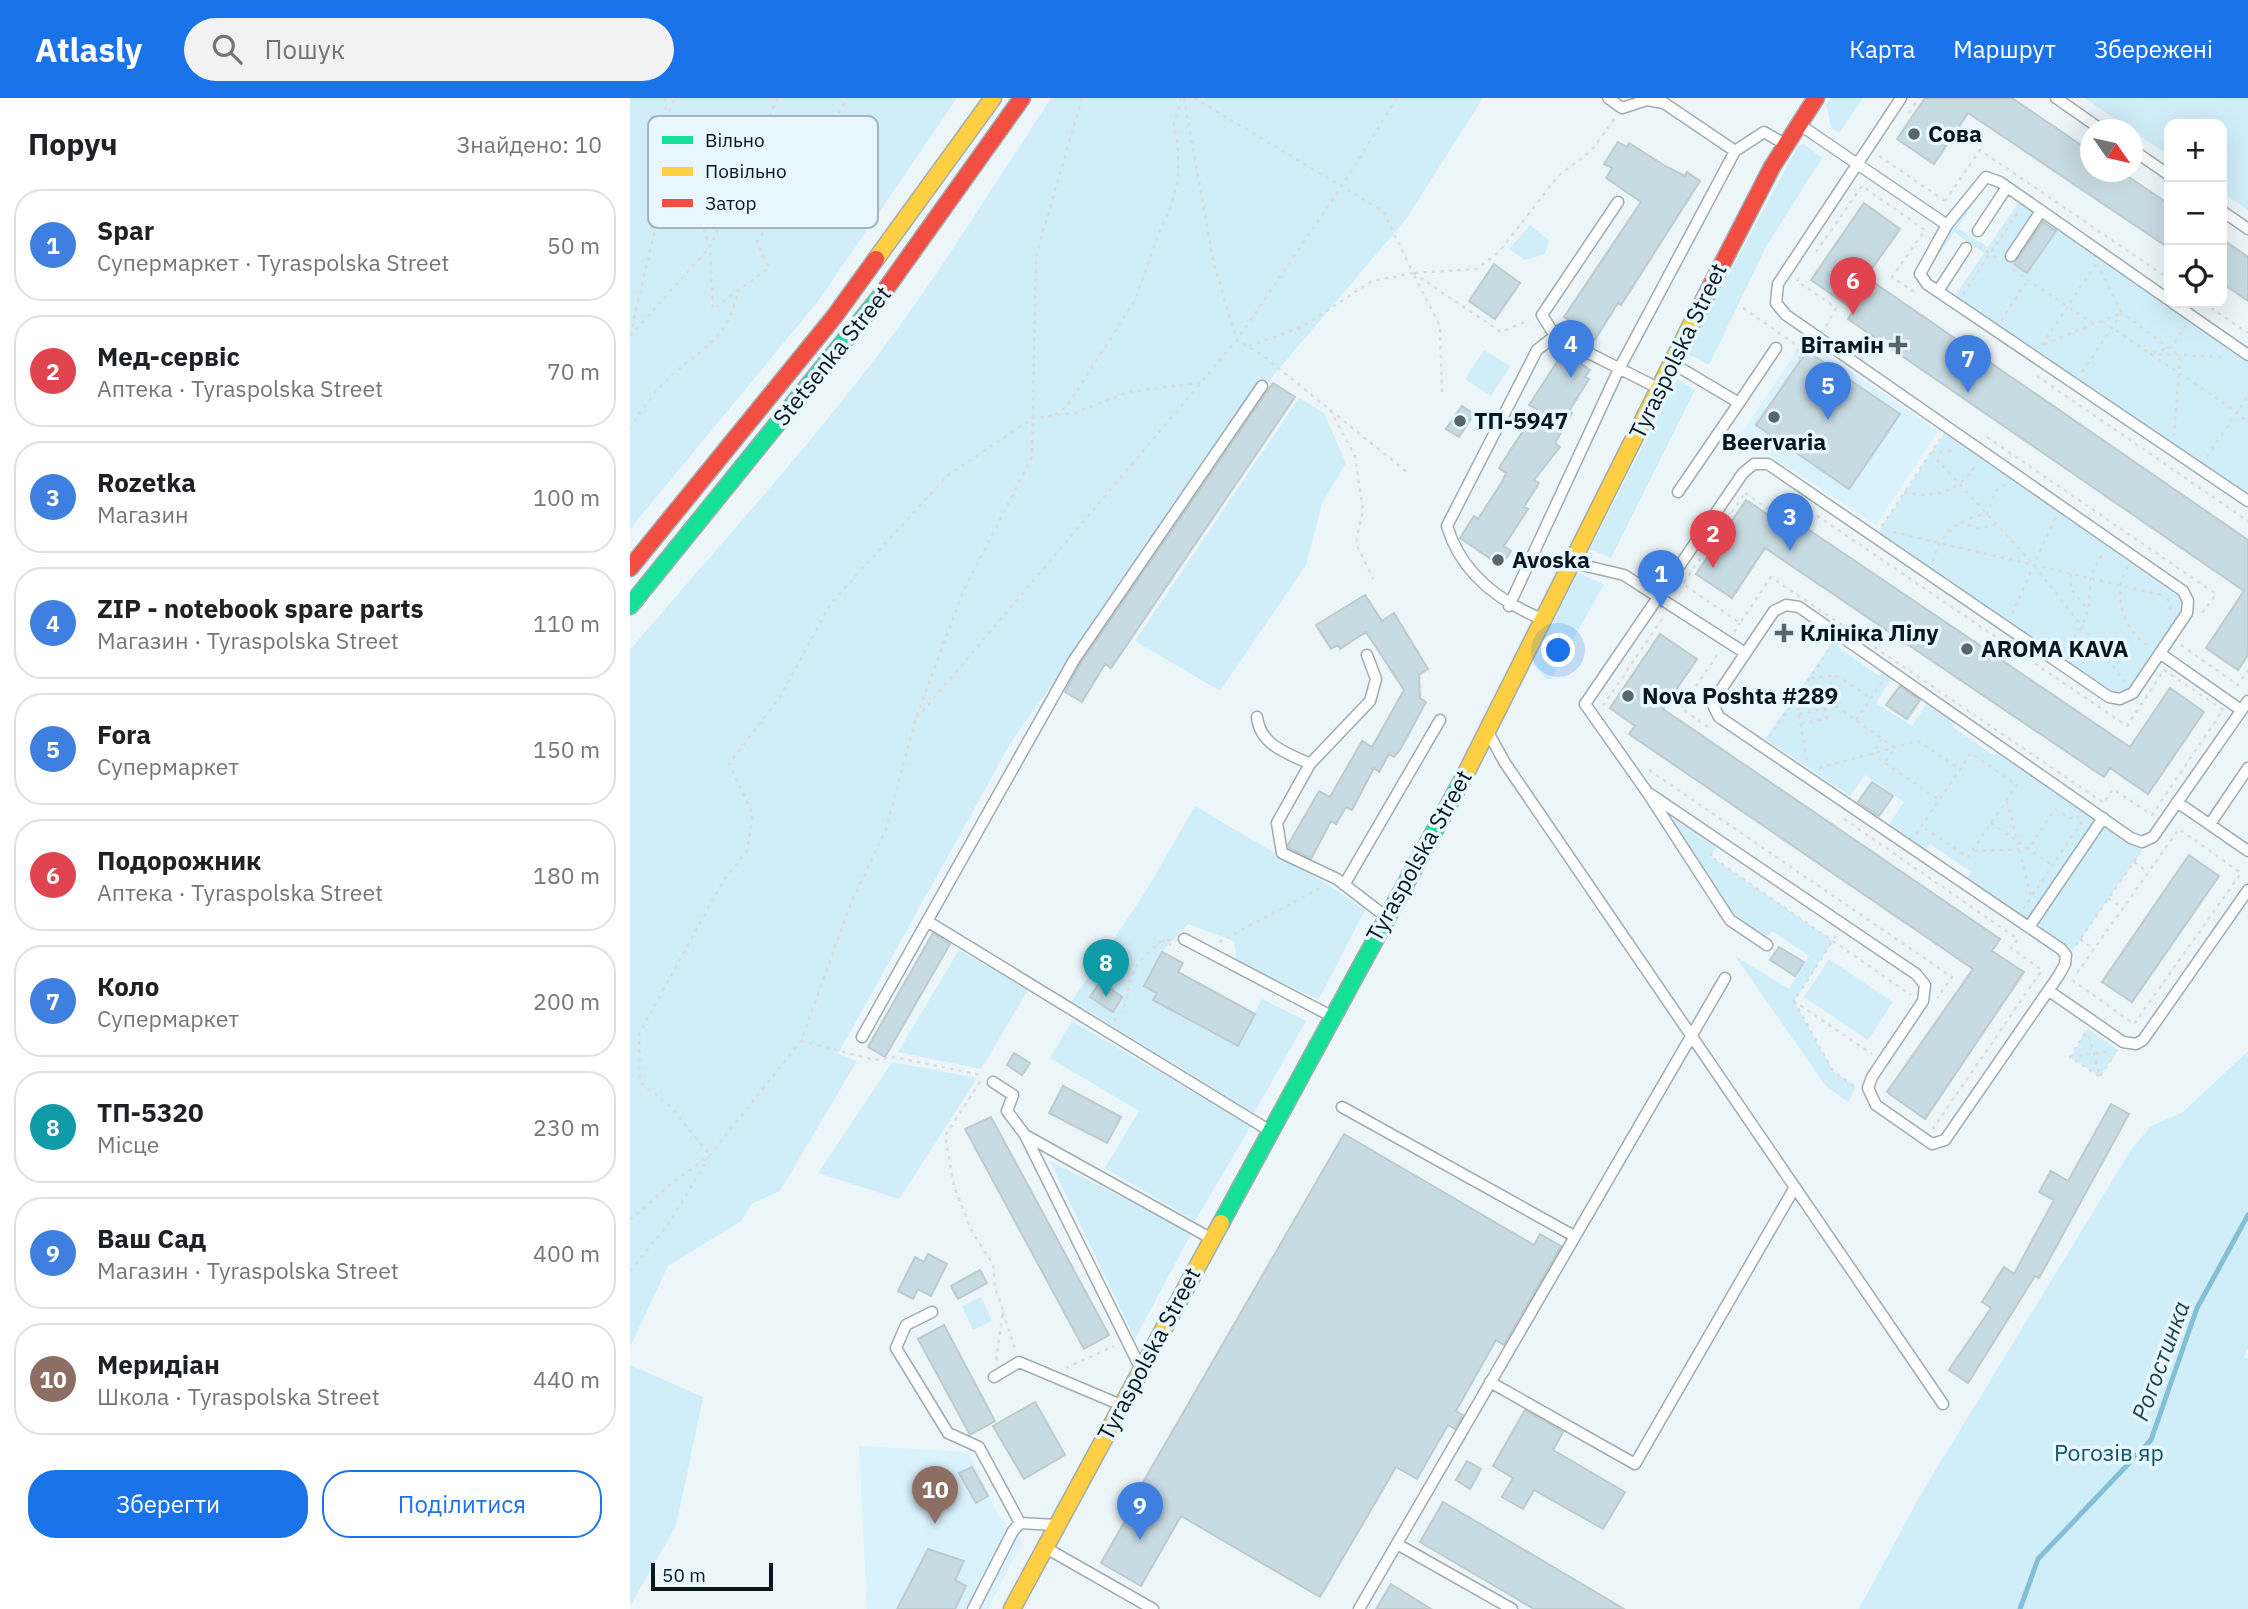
<!DOCTYPE html>
<html lang="uk">
<head>
<meta charset="utf-8">
<style>
  body { margin:0; font-family:"IBM Plex Sans",sans-serif; background:#f2f2f2; color:#202124 }
  .controls { position:absolute; right:21px; top:21px; display:grid; overflow:hidden; border-radius:14px; box-shadow:0 7px 28px #0002 }
  .controls button { width:63px; height:63px; display:grid; place-items:center; padding:0; border:0; border-bottom:2px solid #e0e0e0; background:#fff; color:#202124; font:35px sans-serif }
  .compass { position:absolute; left:1450px; top:21px; width:63px; height:63px; border-radius:50%; background:#fff; box-shadow:0 7px 28px #0002; rotate:124deg }
  .scale { position:absolute; left:21px; bottom:18px; width:122px; box-sizing:border-box; padding-left:7px; border:4px solid #08171d; border-top:0; font-size:19px; line-height:24px; white-space:nowrap; color:#08171d; -webkit-text-stroke:5px #e7f7fd; paint-order:stroke }
  .you { position:absolute; left:929px; top:553px; width:24px; height:24px; margin:-18px; border:5px solid #fff; border-radius:50%; background:#1a73e8; box-shadow:0 0 0 10px #1a73e833 }
  .badge { display:grid; place-items:center; width:46px; height:46px; border-radius:50%; background:#1a73e8; color:#fff; font-size:23px; font-weight:700 }
  .pin { position:absolute; translate:-50% -58px; filter:drop-shadow(0 2px 4px #0008) }
  .pin::after { content:''; position:absolute; top:37px; width:24px; height:21px; background:inherit; clip-path:polygon(0 0,100% 0,50% 100%) }
  .list { margin:0; padding:0; list-style:none }
  h2 { display:flex; justify-content:space-between; align-items:center; height:91px; margin:0; padding:0 28px; font-size:30px }
  h2 small { font-size:23px; font-weight:400; color:#757577 }
  .list li { display:grid; grid-template-columns:46px 1fr auto; gap:21px; align-items:center; box-sizing:border-box; height:112px; margin:0 14px 14px; padding:0 14px; border:2px solid #e0e0e0; border-radius:28px }
  .list b { display:block; font-size:26px; white-space:nowrap }
  .list p { margin:0; font-size:23px; white-space:nowrap; color:#757577 }
  .list em { font-size:23px; font-style:normal; color:#757577 }
  .actions { display:flex; gap:14px; padding:21px 28px }
  .actions a { flex:1; padding:16px 0; border:2px solid #1a73e8; border-radius:28px; text-align:center; font-size:24px; color:#1a73e8 }
  .actions .main { background:#1a73e8; color:#fff }
  .icon { flex:none; width:38px; height:38px; fill:none; stroke:currentColor; stroke-width:2; stroke-linecap:round; stroke-linejoin:round }
  .map { position:relative; flex:none; width:1618px; height:1511px; overflow:hidden }
  header { display:flex; align-items:center; gap:42px; box-sizing:border-box; height:98px; padding:0 35px; background:#1a73e8; color:#fff }
  header strong { font-size:33px }
  nav { display:flex; gap:38px; margin-inline-start:auto; font-size:24px }
  .search { width:490px; height:63px; background:#f2f2f2; display:flex; align-items:center; gap:18px; box-sizing:border-box; padding:0 24px; border-radius:38px; color:#757577; font-size:26px }
  main { display:flex }
  aside { flex:1; background:#fff }
  .map>svg:first-child { display:block }
  .built { fill:#d9f2fc }
  .green { fill:#d0eefa }
  .lines { fill:none; stroke-linecap:round; stroke-linejoin:round }
  .stream { stroke:#84c0d5; stroke-width:5 }
  .building { fill:#c7dbe3; stroke:#becace; stroke-width:2 }
  .lane-casing { stroke:#a1acb0; stroke-width:13 }
  .fast-casing { stroke:#a1acb0; stroke-width:19 }
  .slow-casing { stroke:#a1acb0; stroke-width:19 }
  .jam-casing { stroke:#a1acb0; stroke-width:19 }
  .path { stroke:#daddde; stroke-width:2.5; stroke-dasharray:3.5 5; stroke-linecap:butt }
  .lane { stroke:#fcfefe; stroke-width:10 }
  .fast { stroke:#16e098; stroke-width:16 }
  .slow { stroke:#ffcf43; stroke-width:16 }
  .jam { stroke:#f24e42; stroke-width:16 }
  .poi-dot { fill:#58656a; stroke:#e7f7fd; stroke-width:2.5 }
  .labels { text-anchor:middle; stroke-width:7; stroke-linejoin:round; paint-order:stroke }
  .poi-label { font-size:23px; font-weight:bold; fill:#08171d; stroke:#e7f7fd; text-anchor:start }
  .street-label { font-size:23px; fill:#08171d; stroke:#e7f7fd }
  .park-label { font-size:23px; fill:#105469; stroke:#e7f7fd }
  .water-label { font-size:24px; font-style:italic; fill:#1a3f4c; stroke:#e7f7fd }
  .key { fill:#e7f7fd; stroke:#a4b4ba; stroke-width:2 }
  .key-label { font-size:19px; fill:#08171d }
</style>
</head>
<body>
<header>
<strong>Atlasly</strong>
<div class="search"><svg class="icon" aria-label="search" viewBox="0 0 24 24"><circle cx="10" cy="10" r="6"/><path d="M15 15l6 6"/></svg>Пошук</div>
<nav><a>Карта</a><a>Маршрут</a><a>Збережені</a></nav>
</header>
<main>
<aside>
<h2>Поруч<small>Знайдено: 10</small></h2>
<ul class="list">
<li><span class="badge" style="background:#3f7fe0">1</span><div><b>Spar</b><p>Супермаркет · Tyraspolska Street</p></div><em>50 m</em></li>
<li><span class="badge" style="background:#e0444e">2</span><div><b>Мед-сервіс</b><p>Аптека · Tyraspolska Street</p></div><em>70 m</em></li>
<li><span class="badge" style="background:#3f7fe0">3</span><div><b>Rozetka</b><p>Магазин</p></div><em>100 m</em></li>
<li><span class="badge" style="background:#3f7fe0">4</span><div><b>ZIP - notebook spare parts</b><p>Магазин · Tyraspolska Street</p></div><em>110 m</em></li>
<li><span class="badge" style="background:#3f7fe0">5</span><div><b>Fora</b><p>Супермаркет</p></div><em>150 m</em></li>
<li><span class="badge" style="background:#e0444e">6</span><div><b>Подорожник</b><p>Аптека · Tyraspolska Street</p></div><em>180 m</em></li>
<li><span class="badge" style="background:#3f7fe0">7</span><div><b>Коло</b><p>Супермаркет</p></div><em>200 m</em></li>
<li><span class="badge" style="background:#0f9aa8">8</span><div><b>ТП-5320</b><p>Місце</p></div><em>230 m</em></li>
<li><span class="badge" style="background:#3f7fe0">9</span><div><b>Ваш Сад</b><p>Магазин · Tyraspolska Street</p></div><em>400 m</em></li>
<li><span class="badge" style="background:#8d6e63">10</span><div><b>Меридіан</b><p>Школа · Tyraspolska Street</p></div><em>440 m</em></li>
</ul>
<div class="actions"><a class="main">Зберегти</a><a>Поділитися</a></div>
</aside>
<div class="map">
<svg width="1618" height="1511" viewBox="0 0 1618 1511">
  <rect width="100%" height="100%" fill="#ecf5f8"/>
  <path class="built" d="M1174,242L1308,333L1246,427L1110,338Z
    M229,1348L338,1354L370,1420L393,1443L358,1511H237Z"/>
  <path class="green" d="M0,0H327L189,202L0,431Z
    M421,0H853L776,121L643,278L383,641L208,956L227,963L150,1093L121,1106L111,1123L38,1168L0,1249V552C90,446 186,342 268,230C322,155 371,77 421,0Z
    M1201,0H1233L1209,35L1201,29L1196,7Z
    M1455,0H1618V112L1592,94V26H1539V58Z
    M1174,46L1192,60L1137,147L1079,267L1056,255L1168,48Z
    M1356,82L1359,83L1327,130L1358,149L1390,102L1618,261V395L1323,201L1354,155L1324,134L1295,178L1320,133Z
    M900,127L919,142L915,156L895,162L879,151Z
    M854,252L880,268L861,298L835,281Z
    M1047,281L1065,292L981,460L960,451Z
    M669,300L694,315L716,365L692,405L676,467L590,593L505,543Z
    M1315,334L1553,502V512L1499,590L1489,595L1479,592L1248,435Z
    M948,475L974,486L921,581H916L902,565Z
    M1207,538L1212,542L1208,549L1249,578L1254,572L1263,578L1246,605L1282,628L1298,604L1326,624L1323,629L1364,658L1369,651L1464,719L1465,726L1400,820H1395L1338,780L1341,774L1300,746L1296,752L1259,727L1274,704L1235,677L1220,698L1135,641Z
    M565,708C622,743 681,773 735,812L689,901L607,865L604,843L558,826L532,854L514,887L527,895L523,902L607,947L632,901L676,923L624,1015L442,903L516,793Z
    M1047,719L1088,747L1080,758L1203,843L1164,903L1203,973L1226,989L1218,1004L1196,988L1105,858L1159,891L1179,858L1142,833L1137,839L1104,817L1042,724Z
    M1476,729L1512,752L1443,852L1410,830V820L1470,732Z
    M329,852L398,892L351,971L268,954Z
    M1199,861L1263,904L1238,942L1174,899Z
    M442,923L621,1028L565,1123L475,1070L509,1013L420,960Z
    M1458,931L1488,952L1470,978L1440,959Z
    M1618,953V1250L1614,1259L1618,1261V1511H1229L1291,1396L1501,1052L1521,1028L1553,1014Z
    M262,964L347,980L269,1101L188,1075Z
    M420,1063L562,1134L505,1241Z
    M351,1199L362,1223L343,1232L332,1208Z
    M0,1267L73,1299L46,1428L0,1508Z"/>
  <g class="lines">
    <path class="stream" d="M1390,1511L1408,1461L1521,1342L1567,1210L1618,1117"/>
  </g>
  <path class="building" d="M1295,0H1382L1460,53V74H1491L1539,106V150L1338,15L1304,66L1267,41Z
    M988,44L997,49L999,45L1035,68L1055,78L1057,74L1070,83L991,207L988,205L964,243L957,239L955,242L934,229L938,221L934,219L1011,104L976,80L982,70L974,66Z
    M1234,105L1270,131L1236,179L1618,442V557L1608,572L1576,550L1614,493L1218,221L1224,212L1181,182Z
    M1413,124L1426,133L1397,175L1384,166Z
    M1592,141L1618,159V203L1592,185Z
    M864,166L890,185L865,221L839,203Z
    M1177,253L1270,316L1219,391L1126,327Z
    M940,258L960,272L955,279L959,281L939,313L942,315L925,345L930,349L904,382L909,385L894,409L898,411L874,448L881,453L871,468L830,440L844,418L848,421L872,384L876,375L869,370L907,311L899,307L929,261L935,265Z
    M643,285L665,299L481,570L475,566L452,604L435,594L450,566Z
    M832,308L844,316L829,339L816,331Z
    M1116,402L1157,429L1163,421L1500,649L1540,590L1574,614L1518,696L1480,670L1474,679L1135,450L1102,500L1066,476Z
    M735,497L752,523L764,515L798,571L789,577L790,600L796,604L770,652L764,659L759,656L749,674L744,670L722,712L716,709L706,726L701,723L681,761L659,750L658,747L689,693L700,699L732,643L742,649L774,592L736,534L710,551L708,547L701,551L686,527Z
    M1030,536L1067,561L1033,611L1370,841L1362,853L1394,874L1295,1021L1257,994L1343,871L999,636L1005,628L980,610Z
    M1270,588L1290,602L1277,621L1256,607Z
    M1242,684L1263,698L1249,718L1228,704Z
    M1559,757L1589,778L1502,904L1472,884Z
    M303,835L320,846L255,959L238,949Z
    M1149,849L1174,864L1165,878L1140,862Z
    M532,854L553,865L548,874L625,916L608,948L523,902L527,895L514,888Z
    M470,884L492,899L483,914L460,899Z
    M384,955L400,965L392,977L377,967Z
    M433,988L491,1019L477,1045L419,1015Z
    M1481,1006L1499,1016L1409,1180L1405,1178L1338,1285L1319,1272L1361,1210L1352,1204L1374,1169L1384,1176L1424,1102L1409,1094L1421,1073L1438,1083Z
    M361,1019L479,1237L454,1251L335,1031Z
    M714,1036L904,1147L910,1136L931,1148L874,1247L866,1242L826,1313L833,1317L825,1331L818,1327L787,1381L766,1369L690,1499L551,1418L511,1488L471,1465L511,1395L508,1393Z
    M298,1156L317,1166L301,1198L288,1191L283,1201L268,1193L285,1159L294,1164Z
    M350,1172L357,1185L328,1201L321,1188Z
    M314,1227L365,1323L340,1337L288,1241Z
    M405,1304L435,1357L394,1381L363,1328Z
    M895,1312L933,1334L923,1352L995,1394L973,1431L904,1392L893,1411L872,1399L883,1380L863,1368Z
    M837,1363L851,1371L840,1391L826,1382Z
    M342,1369L358,1398L346,1405L329,1375Z
    M813,1404L952,1486L994,1511H904L790,1444Z
    M298,1451L334,1463L325,1482L336,1488L325,1511H267Z
    M761,1486L801,1511H746Z"/>
  <g class="lines">
    <defs>
      <path id="lane" d="M978,0L992,10L1017,2L1034,5L1105,53L1134,34L1155,46
        M1271,0L1148,186L1146,205L1156,217L1553,493L1558,503L1557,515L1503,595L1490,601L1479,599L1138,366H1124L1113,375L955,606L1017,694L1286,876L1295,887L1293,903L1242,979L1238,990L1246,1007L1302,1046L1315,1042L1429,877L1435,866L1436,857L1431,851L1089,619L1084,609L1086,599L1144,513L1156,507L1169,509L1501,740L1512,744L1523,739L1618,603
        M1426,0L1472,32
        M1170,27L1317,127
        M1503,52L1539,77
        M988,104L912,217L925,238L1028,290
        M1592,113L1618,131
        M1348,133L1377,89
        M1381,158L1411,113
        M1308,193L1336,150
        M1539,202L1370,84L1356,79L1317,127L1290,176L1297,186L1618,403
        M1543,205L1618,257
        M1042,265L1109,305L1146,250
        M1048,394L1109,305
        M944,465L994,477L1115,555
        M879,508L989,271L1105,53
        M912,521C868,503 831,475 817,428L907,252L925,238
        M1531,556L1611,612
        M737,557L746,581L740,603L680,666L647,725L652,755L707,781L755,818
        M627,619C630,647 657,655 680,666
        M860,638L875,665L1313,1306
        M1019,697L1100,822L1137,847
        M1547,704L1618,753
        M1580,726L1618,670
        M714,787L810,622
        M297,823L640,1033
        M1399,829L1473,720
        M554,841L703,919
        M1419,893L1493,944L1506,946L1513,942L1618,792
        M232,939L444,562L632,288
        M363,984L383,997L377,1013L395,1037L582,1141
        M712,1009L944,1138
        M395,1037L509,1267
        M302,1214L276,1227L266,1250L318,1335L349,1349L390,1425L424,1427
        M364,1279L389,1264L491,1307
        M860,1284L1005,1366L1165,1089
        M767,1446L882,1511
        M416,1450L523,1511
        M343,1511L383,1433L390,1425
        M729,1511L1095,880"/>
      <path id="fast" d="M0,508L253,195
        M591,1125L836,675"/>
      <path id="slow" d="M246,161L363,0
        M836,675L1067,215
        M382,1511L591,1125"/>
      <path id="jam" d="M253,195L392,0
        M1067,215L1142,69L1186,0
        M0,470L204,219L246,161"/>
    </defs>
    <use href="#lane" class="lane-casing"/>
    <use href="#fast" class="fast-casing"/>
    <use href="#slow" class="slow-casing"/>
    <use href="#jam" class="jam-casing"/>
    <path class="path" d="M35,0L36,18
      M148,0L80,149L83,211L139,170L127,144L218,0
      M554,0L584,167L607,242L632,257L778,375
      M564,0L753,113L783,175L871,234L899,222
      M1279,15L1289,0
      M1249,58L1315,103L1317,107
      M1315,103L1350,52L1539,181
      M1349,148L1369,162
      M1186,154L1232,88L1295,132L1262,179L1286,195
      M1383,172L1464,226
      M1169,180L1167,183L1206,210L1196,228
      M1333,196L1390,111
      M1574,205L1618,235
      M1113,210L1165,246L1171,262
      M1371,223L1398,182
      M1472,223L1607,314L1618,325
      M0,237L37,82L36,24
      M0,238L80,149L36,20L45,0
      M1414,246L1492,215L1468,168
      M1412,247L1466,166
      M619,248L672,229L742,183L783,175
      M1523,255L1542,249L1556,227
      M1520,256L1597,259
      M1452,274L1492,215L1550,258L1544,338
      M1407,278L1618,423
      M812,294L810,228L783,175L847,171L870,153L928,78L961,53L985,20
      M700,312L725,358L733,412L726,445L743,481
      M425,317L437,308L505,202L530,132L539,114L548,82V47L544,26L551,0
      M0,331C9,316 19,300 32,287C65,252 97,247 108,193
      M1357,339L1586,496L1570,518
      M1301,355L1325,352
      M1301,355L1404,467L1495,584
      M1577,359L1618,298
      M1274,394C1303,402 1334,392 1347,364
      M1115,395L1154,422L1167,404L1497,628L1534,572L1593,612L1522,717L1483,691L1474,705L1141,479L1110,525L1053,486Z
      M1330,424L1349,431L1366,426
      M1252,428L1310,341
      M1263,434L1536,498
      M1303,464C1308,436 1329,420 1357,416L1366,393L1376,386
      M1498,469C1481,494 1493,533 1519,548
      M1441,476V491L1458,512
      M1538,500L1541,514
      M1382,516L1425,420
      M1104,534L1110,525
      M1551,547L1608,587L1618,572
      M1431,550C1457,533 1460,510 1460,482C1460,474 1471,462 1473,452
      M1206,577L1192,598L1265,650L1255,664
      M1181,580L1206,577L1241,600
      M1166,600L1177,663
      M973,608L1034,518
      M1169,616L1206,608
      M287,620L607,242L712,88L767,0
      M1226,622L1252,584
      M1171,626L1197,620L1192,598
      M1078,629L1051,610L1090,553
      M1139,639L1203,546
      M1252,641L1242,656L1309,702
      M1189,670L1288,643L1330,671
      M1019,672L1322,879L1307,900
      M1377,703L1401,798
      M1214,721L1388,841L1381,850L1412,872L1302,1032
      M1361,725L1422,767
      M1286,736C1304,709 1323,682 1341,655L1387,687L1338,759L1291,728
      M1344,753L1398,751L1425,711L1439,720L1449,719
      M1082,755L1080,758L1281,897
      M1504,764L1518,774
      M1478,800L1493,810
      M1393,811L1454,721
      M1206,838L1164,903L1242,956
      M1450,841L1464,851
      M532,842L541,847
      M589,844L692,789
      M1446,847L1510,755
      M1442,882L1504,926L1611,775L1549,731L1447,875
      M1164,903L1203,973L1226,989
      M484,923L497,904L498,887L508,865L532,842H541
      M1455,935L1440,959L1469,978
      M1459,938L1470,978
      M171,943L245,962L264,959L351,977
      M1440,959L1481,953
      M1470,978L1485,956
      M350,984L315,1038L324,1088L342,1134L363,1166L365,1190L373,1212L366,1264
      M0,1122L43,1084L80,1057L171,943L221,805L256,731L285,623L332,496L402,359L406,158L452,0
      M0,1173L39,1125L80,1057L41,1009L10,984L9,936L93,783L117,753L123,716L99,666L150,599L201,505L318,377L403,320L445,315L498,294L574,284
      M373,1214L385,1251
      M436,1270L484,1248"/>
    <use href="#lane" class="lane"/>
    <use href="#fast" class="fast"/>
    <use href="#slow" class="slow"/>
    <use href="#jam" class="jam"/>
  </g>
  <g class="poi-dot">
    <circle cx="1284" cy="36" r="7"/>
    <path d="M1264.5 236.5h7v7h7v7h-7v7h-7v-7h-7v-7h7z"/>
    <circle cx="1144" cy="319" r="7"/>
    <circle cx="830" cy="323" r="7"/>
    <circle cx="868" cy="462" r="7"/>
    <path d="M1150.5 524.5h7v7h7v7h-7v7h-7v-7h-7v-7h7z"/>
    <circle cx="1337" cy="551" r="7"/>
    <circle cx="998" cy="598" r="7"/>
  </g>
  <g class="labels">
    <g class="poi-label">
      <text x="1298" y="44">Сова</text>
      <text x="1254" y="255" text-anchor="end">Вітамін</text>
      <text x="844" y="331">ТП-5947</text>
      <text x="1144" y="352" text-anchor="middle">Beervaria</text>
      <text x="882" y="470">Avoska</text>
      <text x="1170" y="543">Клініка Лілу</text>
      <text x="1351" y="559">AROMA KAVA</text>
      <text x="1012" y="606">Nova Poshta #289</text>
    </g>
    <g class="street-label">
      <text transform="translate(1048 253) rotate(-64)" y="8">Tyraspolska Street</text>
      <text transform="translate(202 258) rotate(-51)" y="8">Stetsenka Street</text>
      <text transform="translate(789 758) rotate(-61)" y="8">Tyraspolska Street</text>
      <text transform="translate(519 1256) rotate(-62)" y="8">Tyraspolska Street</text>
    </g>
    <g class="park-label">
      <text x="1479" y="1363">Рогозів яр</text>
    </g>
    <g class="water-label">
      <text transform="translate(1531 1263) rotate(-70)" y="8">Рогостинка</text>
    </g>
  </g>
  <rect x="18" y="18" width="230" height="112" rx="10" class="key"/>
  <rect x="32" y="38" width="31" height="8" fill="#16e098"/>
  <rect x="32" y="69" width="31" height="9" fill="#ffcf43"/>
  <rect x="32" y="101" width="31" height="8" fill="#f24e42"/>
  <g class="key-label">
    <text x="75" y="49">Вільно</text>
    <text x="75" y="80">Повільно</text>
    <text x="75" y="112">Затор</text>
  </g>
</svg>
<div class="controls">
<button>+</button>
<button>−</button>
<button><svg class="icon" aria-label="locate" viewBox="0 0 24 24"><circle cx="12" cy="12" r="6"/><path d="M12 2v4M12 18v4M2 12h4M18 12h4"/></svg></button>
</div>
<svg class="compass" viewBox="-18 -18 36 36"><path d="M0-13l5 13h-10z" fill="#e53935"/><path d="M0 13l5-13h-10z" fill="#757577"/></svg>
<div class="scale">50 m</div>
<div class="you"></div>
<div class="pin badge" style="left:1031px;top:510px;background:#3f7fe0">1</div>
<div class="pin badge" style="left:1083px;top:470px;background:#e0444e">2</div>
<div class="pin badge" style="left:1160px;top:453px;background:#3f7fe0">3</div>
<div class="pin badge" style="left:941px;top:280px;background:#3f7fe0">4</div>
<div class="pin badge" style="left:1198px;top:322px;background:#3f7fe0">5</div>
<div class="pin badge" style="left:1223px;top:217px;background:#e0444e">6</div>
<div class="pin badge" style="left:1338px;top:295px;background:#3f7fe0">7</div>
<div class="pin badge" style="left:476px;top:899px;background:#0f9aa8">8</div>
<div class="pin badge" style="left:510px;top:1442px;background:#3f7fe0">9</div>
<div class="pin badge" style="left:305px;top:1426px;background:#8d6e63">10</div>
</div>
</main>
</body>
</html>
